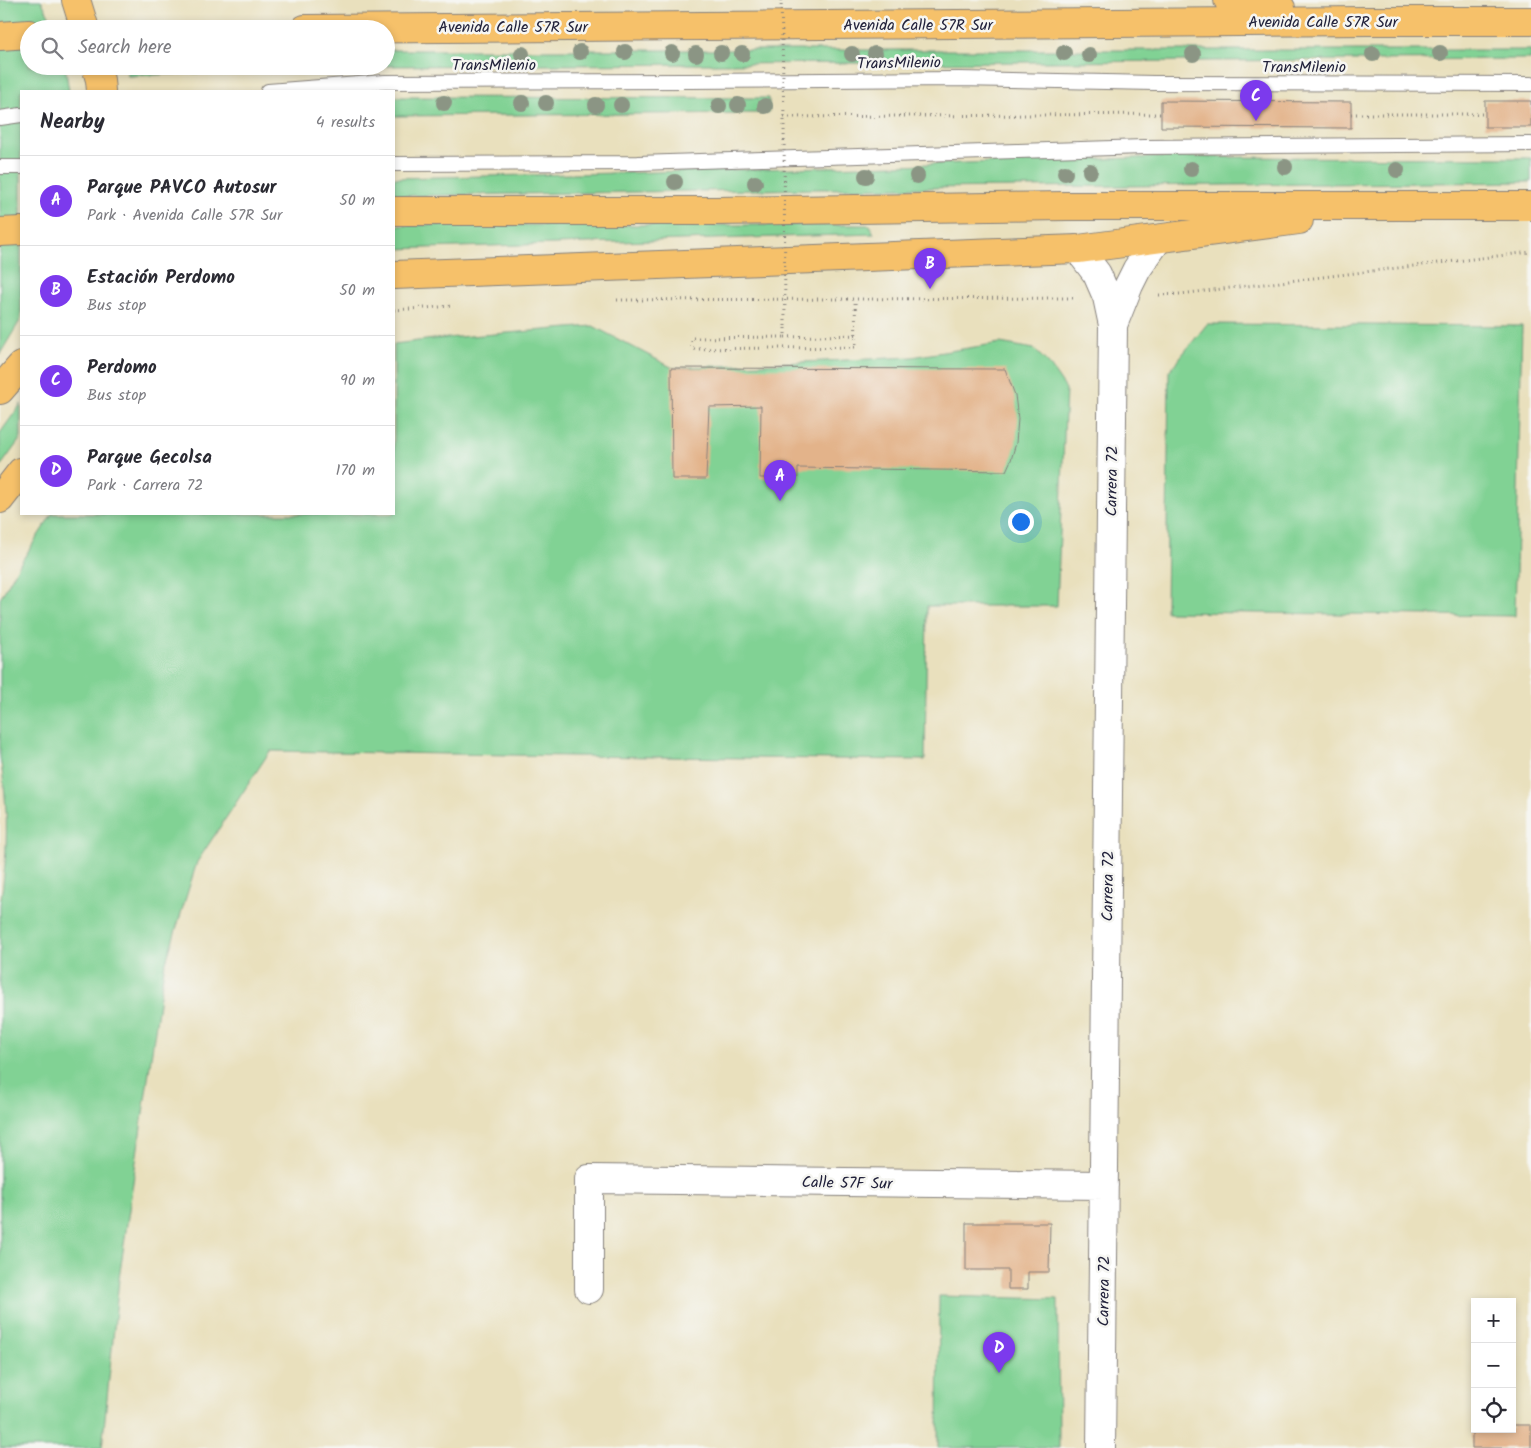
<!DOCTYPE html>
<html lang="en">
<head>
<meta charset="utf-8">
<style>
  body { margin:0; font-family:Kalam,sans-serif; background:#f7f7f7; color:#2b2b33 }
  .controls { position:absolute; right:15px; bottom:15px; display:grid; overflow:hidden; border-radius:0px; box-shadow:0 2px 8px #0003 }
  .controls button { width:45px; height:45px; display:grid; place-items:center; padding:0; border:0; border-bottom:1px solid #e1e1e2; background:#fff; color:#2b2b33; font:25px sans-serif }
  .you { position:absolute; left:1020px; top:521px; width:18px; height:18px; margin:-12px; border:4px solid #fff; border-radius:50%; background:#1a73e8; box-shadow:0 0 0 8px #1a73e833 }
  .badge { display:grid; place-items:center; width:32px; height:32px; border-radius:50%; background:#7c3aed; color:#fff; font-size:16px; font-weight:700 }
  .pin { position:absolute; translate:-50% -41px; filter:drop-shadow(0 1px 2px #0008) }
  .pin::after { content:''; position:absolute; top:26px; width:18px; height:15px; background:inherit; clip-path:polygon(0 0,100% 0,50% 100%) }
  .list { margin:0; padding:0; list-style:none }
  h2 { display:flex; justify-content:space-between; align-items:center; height:65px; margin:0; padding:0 20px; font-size:21px }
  h2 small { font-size:16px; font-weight:400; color:#7c7c81 }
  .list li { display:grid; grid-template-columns:32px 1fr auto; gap:15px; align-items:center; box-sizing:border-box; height:90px; padding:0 20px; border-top:1px solid #e1e1e2 }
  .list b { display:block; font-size:19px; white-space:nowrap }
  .list p { margin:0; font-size:16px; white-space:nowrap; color:#7c7c81 }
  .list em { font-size:16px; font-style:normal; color:#7c7c81 }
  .icon { flex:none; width:28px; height:28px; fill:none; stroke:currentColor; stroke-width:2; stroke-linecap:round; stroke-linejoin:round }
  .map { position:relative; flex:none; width:1531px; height:1448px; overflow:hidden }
  .search { position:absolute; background:#fff; box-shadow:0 2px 8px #0003; left:20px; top:20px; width:375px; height:55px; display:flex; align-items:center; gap:12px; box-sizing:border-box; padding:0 18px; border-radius:28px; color:#7c7c81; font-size:19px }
  .panel { position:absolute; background:#fff; box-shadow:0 2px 8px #0003; left:20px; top:90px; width:375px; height:425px; border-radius:0px }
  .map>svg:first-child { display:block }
  .green { fill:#81d294; stroke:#527a68 }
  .building { fill:#e3b38a }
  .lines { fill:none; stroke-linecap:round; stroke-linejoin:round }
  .lane-casing { stroke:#86817c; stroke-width:16 }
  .street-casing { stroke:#86817c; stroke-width:30 }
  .primary-casing { stroke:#86817c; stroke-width:30 }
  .highway-casing { stroke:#86817c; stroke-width:30 }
  .path { stroke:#86817c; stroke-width:3; stroke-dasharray:1 4; stroke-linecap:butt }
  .lane { stroke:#fff; stroke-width:14 }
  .street { stroke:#fff; stroke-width:28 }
  .primary { stroke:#f6c16b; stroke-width:28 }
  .highway { stroke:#f6c16b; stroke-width:28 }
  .path-bridge { stroke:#86817c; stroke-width:3; stroke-dasharray:1 4; stroke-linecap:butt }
  .tree { fill:#8b9584 }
  .labels { text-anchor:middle; stroke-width:5; stroke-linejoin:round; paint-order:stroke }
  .street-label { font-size:16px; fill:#22223b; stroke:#f6f6f2 }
</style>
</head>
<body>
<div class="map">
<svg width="1531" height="1448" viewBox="0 0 1531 1448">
  <rect width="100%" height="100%" fill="#f6f6f2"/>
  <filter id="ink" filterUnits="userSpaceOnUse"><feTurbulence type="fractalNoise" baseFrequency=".02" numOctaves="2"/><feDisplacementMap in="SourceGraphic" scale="10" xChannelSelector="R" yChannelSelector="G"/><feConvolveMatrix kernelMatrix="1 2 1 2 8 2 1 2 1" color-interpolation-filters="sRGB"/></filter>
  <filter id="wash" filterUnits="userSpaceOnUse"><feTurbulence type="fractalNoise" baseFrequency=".0096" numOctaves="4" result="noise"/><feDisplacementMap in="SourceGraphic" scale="20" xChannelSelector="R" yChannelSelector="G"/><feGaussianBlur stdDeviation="1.12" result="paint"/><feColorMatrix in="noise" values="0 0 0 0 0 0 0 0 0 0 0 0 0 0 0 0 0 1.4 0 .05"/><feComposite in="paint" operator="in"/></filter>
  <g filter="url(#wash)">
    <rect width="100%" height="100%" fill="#e9e0bd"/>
    <path class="green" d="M0,0H41L56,29H29V66H65L69,91H21V319L0,354Z
      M386,50H1531V59L386,66Z
      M126,66H368L128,76Z
      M394,97L769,98V113L394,116Z
      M1171,157L1531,158V182L816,189L394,196V178L621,173Z
      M418,225H870L874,234L394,249V226Z
      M1207,324L1522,326L1515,616L1166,612L1169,371Z
      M593,326L673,368L912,357L1000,343L1034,349L1048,363L1066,389L1057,606H927L925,760L570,756L270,751L197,862L164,968L119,1279L102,1448H0V905C8,855 9,808 0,758V599L18,567L52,514H394V344L434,339Z
      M21,404V438L0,467V433Z
      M939,1296L1058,1299L1059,1448H938Z"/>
    <g id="blocks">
      <path class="building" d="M1161,101L1351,102V128L1161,127Z
        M1485,101H1531V127H1485Z
        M671,368L1005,369L1015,395L1018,419L1016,443L1011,460L1006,471L798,468V478H760L761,406L709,407L706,479H672Z
        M966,1223H1050L1049,1272H1028V1289H1008V1270H966Z
        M1472,1425H1475V1429H1512V1425H1531V1448H1472Z"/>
    </g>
  </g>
  <g filter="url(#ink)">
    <use href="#blocks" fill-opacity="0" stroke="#86817c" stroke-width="1"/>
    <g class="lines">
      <defs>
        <path id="lane" d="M268,91L385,82L688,81L959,79L1154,83L1531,84
          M0,118L21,115
          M394,164L638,163L1144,147L1531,144
          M0,167H21"/>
        <path id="street" d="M1078,249L1097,274L1107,297L1113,325L1101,1448
          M1113,325L1129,285L1137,269L1158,239
          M589,1289V1179L1104,1185"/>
        <path id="primary" d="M76,0L85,29
          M96,66L100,80L101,91
          M0,390L21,366"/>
        <path id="highway" d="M1228,0L1281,8
          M305,29L1369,21H1531
          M0,36L29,34
          M394,211H715L1067,206H1531
          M0,232L21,231
          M394,275L1078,249L1299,220
          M0,499L21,472"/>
      </defs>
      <use href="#lane" class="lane-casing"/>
      <use href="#street" class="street-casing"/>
      <use href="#primary" class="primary-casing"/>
      <use href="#highway" class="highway-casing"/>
      <path class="path" d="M1351,114H1485
        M784,117L1161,114
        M1159,295L1180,294L1531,252
        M617,300L1073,298
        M394,310L453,306
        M785,328V337L692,338V349L856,347L855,299
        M785,337L856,335"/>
      <use href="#lane" class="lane"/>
      <use href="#street" class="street"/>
      <use href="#primary" class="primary"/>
      <use href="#highway" class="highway"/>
      <path class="path-bridge" d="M781,0L784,117L785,328"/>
    </g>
    <g class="tree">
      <circle cx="580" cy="52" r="8"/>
      <circle cx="625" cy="52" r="8"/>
      <circle cx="672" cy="53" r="8"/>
      <circle cx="721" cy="53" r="8"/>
      <circle cx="1064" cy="53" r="8"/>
      <circle cx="1440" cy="53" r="8"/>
      <circle cx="522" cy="54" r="8"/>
      <circle cx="696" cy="54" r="8"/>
      <circle cx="742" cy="54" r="8"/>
      <circle cx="852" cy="54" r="8"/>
      <circle cx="875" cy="54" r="8"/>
      <circle cx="1193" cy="54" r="8"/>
      <circle cx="1373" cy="54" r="8"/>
      <circle cx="1089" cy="55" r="8"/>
      <circle cx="444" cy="103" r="8"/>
      <circle cx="522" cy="103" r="8"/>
      <circle cx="546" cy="103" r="8"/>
      <circle cx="596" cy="105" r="8"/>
      <circle cx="621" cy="105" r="8"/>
      <circle cx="738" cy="105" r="8"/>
      <circle cx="719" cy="106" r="8"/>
      <circle cx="765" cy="106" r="8"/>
      <circle cx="1285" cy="167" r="8"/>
      <circle cx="1191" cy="169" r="8"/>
      <circle cx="1397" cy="170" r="8"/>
      <circle cx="1090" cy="171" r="8"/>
      <circle cx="1065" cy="173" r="8"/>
      <circle cx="866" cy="176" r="8"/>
      <circle cx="917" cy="176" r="8"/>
      <circle cx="675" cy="182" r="8"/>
      <circle cx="755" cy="183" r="8"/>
    </g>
  </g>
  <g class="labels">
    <g class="street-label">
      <text x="1323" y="27">Avenida Calle 57R Sur</text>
      <text x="918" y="30">Avenida Calle 57R Sur</text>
      <text x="513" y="32">Avenida Calle 57R Sur</text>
      <text transform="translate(899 62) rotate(-1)" y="6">TransMilenio</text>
      <text x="494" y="70">TransMilenio</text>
      <text x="1304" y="72">TransMilenio</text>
      <text transform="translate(1111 481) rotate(-89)" y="6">Carrera 72</text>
      <text transform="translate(1107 886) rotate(-89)" y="6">Carrera 72</text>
      <text transform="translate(847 1182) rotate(1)" y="6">Calle 57F Sur</text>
      <text transform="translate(1103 1291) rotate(-89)" y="6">Carrera 72</text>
    </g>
  </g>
</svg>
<div class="controls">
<button>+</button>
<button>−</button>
<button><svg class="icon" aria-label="locate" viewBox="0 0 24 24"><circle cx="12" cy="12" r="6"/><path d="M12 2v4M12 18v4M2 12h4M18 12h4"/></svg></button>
</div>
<div class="you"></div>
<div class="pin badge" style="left:780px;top:501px">A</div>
<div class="pin badge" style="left:930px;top:289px">B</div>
<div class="pin badge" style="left:1256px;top:121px">C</div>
<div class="pin badge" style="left:999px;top:1373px">D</div>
<div class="search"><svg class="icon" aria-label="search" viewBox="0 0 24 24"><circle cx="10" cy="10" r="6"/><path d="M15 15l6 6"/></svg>Search here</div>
<section class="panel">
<h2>Nearby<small>4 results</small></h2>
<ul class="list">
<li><span class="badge">A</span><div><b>Parque PAVCO Autosur</b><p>Park · Avenida Calle 57R Sur</p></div><em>50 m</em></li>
<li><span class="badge">B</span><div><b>Estación Perdomo</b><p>Bus stop</p></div><em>50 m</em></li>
<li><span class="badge">C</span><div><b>Perdomo</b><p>Bus stop</p></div><em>90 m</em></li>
<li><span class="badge">D</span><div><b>Parque Gecolsa</b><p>Park · Carrera 72</p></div><em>170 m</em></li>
</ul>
</section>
</div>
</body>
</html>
